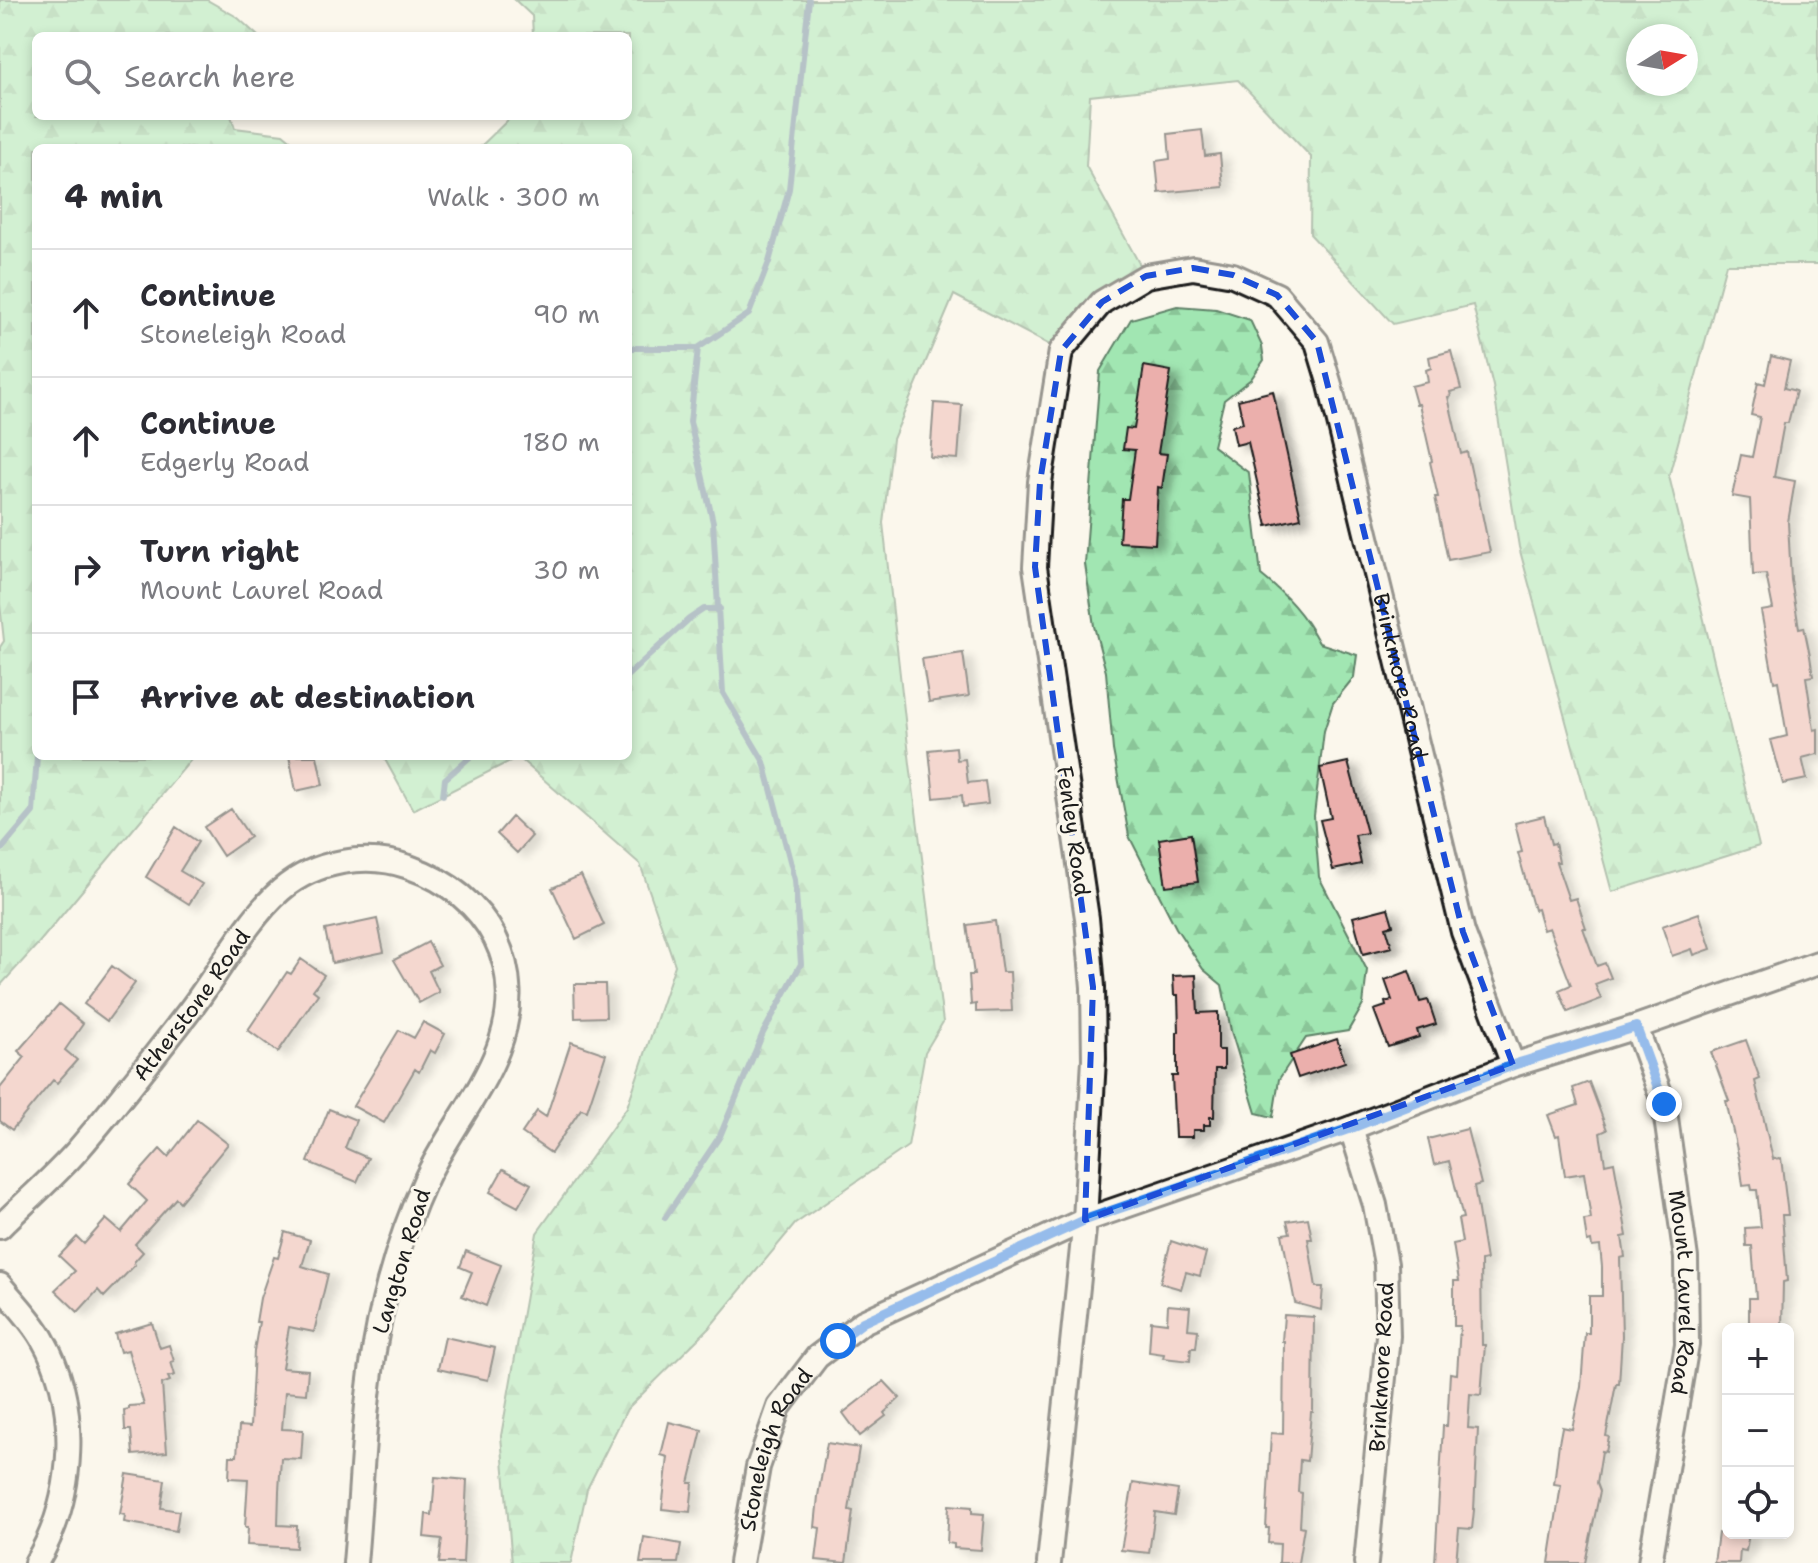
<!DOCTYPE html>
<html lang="en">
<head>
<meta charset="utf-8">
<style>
  body { margin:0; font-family:"Shantell Sans",sans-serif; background:#f7f7f7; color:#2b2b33 }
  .controls { position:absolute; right:24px; bottom:24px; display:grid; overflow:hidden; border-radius:12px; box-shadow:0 4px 12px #0003 }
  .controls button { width:72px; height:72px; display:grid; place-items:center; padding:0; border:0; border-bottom:2px solid #e1e1e2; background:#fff; color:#2b2b33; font:40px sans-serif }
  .compass { position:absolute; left:1626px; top:24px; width:72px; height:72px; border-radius:50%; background:#fff; box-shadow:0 4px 12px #0003; rotate:79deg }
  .stop { position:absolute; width:24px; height:24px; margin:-18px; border:6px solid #1a73e8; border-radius:50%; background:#fff }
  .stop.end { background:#1a73e8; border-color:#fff; box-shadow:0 2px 8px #0008 }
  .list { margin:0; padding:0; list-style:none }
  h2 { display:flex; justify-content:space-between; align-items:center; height:104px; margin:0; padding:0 32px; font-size:34px }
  h2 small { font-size:26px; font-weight:400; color:#7c7c81 }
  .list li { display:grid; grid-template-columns:52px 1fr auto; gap:24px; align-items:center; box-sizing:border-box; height:128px; padding:0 32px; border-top:2px solid #e1e1e2 }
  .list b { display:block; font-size:30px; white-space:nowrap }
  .list p { margin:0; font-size:26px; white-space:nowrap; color:#7c7c81 }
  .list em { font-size:26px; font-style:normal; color:#7c7c81 }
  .icon { flex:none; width:44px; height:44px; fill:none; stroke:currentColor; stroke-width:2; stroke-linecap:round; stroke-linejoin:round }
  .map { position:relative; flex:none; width:1818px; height:1563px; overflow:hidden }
  .search { position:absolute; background:#fff; box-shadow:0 4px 12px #0003; left:32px; top:32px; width:600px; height:88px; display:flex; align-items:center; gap:20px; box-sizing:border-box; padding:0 28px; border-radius:12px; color:#7c7c81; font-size:30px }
  .panel { position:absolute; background:#fff; box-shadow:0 4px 12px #0003; left:32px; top:144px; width:600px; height:616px; border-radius:12px }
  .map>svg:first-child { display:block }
  .forest { fill:url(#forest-firs); stroke:#5e8167; stroke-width:2; fill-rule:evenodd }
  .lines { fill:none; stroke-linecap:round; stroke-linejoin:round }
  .stream { stroke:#62819a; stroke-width:6 }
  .building { fill:#ebafac; stroke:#1c1c1c; stroke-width:2; filter:url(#shadow) }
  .minor-casing { stroke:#1c1c1c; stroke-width:28 }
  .minor { stroke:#fbf7ec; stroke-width:22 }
  .route { stroke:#1a73e8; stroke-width:10 }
  .marked { fill:none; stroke:#1d4ed8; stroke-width:6; stroke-dasharray:16 10; stroke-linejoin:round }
  .labels { text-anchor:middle; stroke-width:6; stroke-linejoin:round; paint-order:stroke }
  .street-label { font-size:22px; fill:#1c1c1c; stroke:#fbf7ec }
</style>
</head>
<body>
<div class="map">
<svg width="1818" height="1563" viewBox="0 0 1818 1563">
  <defs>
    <pattern id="forest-firs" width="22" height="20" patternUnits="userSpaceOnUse" patternTransform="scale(2)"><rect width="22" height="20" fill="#a1e6b2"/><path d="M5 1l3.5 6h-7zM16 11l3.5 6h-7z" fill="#8ac598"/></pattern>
    <filter id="shadow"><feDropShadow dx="9" dy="5" stdDeviation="4" flood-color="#0004"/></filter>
  </defs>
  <rect width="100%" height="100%" fill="#fbf7ec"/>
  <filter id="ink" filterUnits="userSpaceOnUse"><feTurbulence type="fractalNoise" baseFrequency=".0125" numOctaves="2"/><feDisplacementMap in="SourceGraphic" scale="16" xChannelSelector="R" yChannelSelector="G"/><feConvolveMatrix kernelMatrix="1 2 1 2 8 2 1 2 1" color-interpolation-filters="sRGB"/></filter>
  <g filter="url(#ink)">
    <path class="forest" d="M0,0H207L237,17L258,36H36V116H231L235,128L283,134L300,148H36V756H194L37,945L0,986V647L4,641L0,604Z
      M515,0H1818V264H1726L1669,476L1759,846L1612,892L1519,547L1493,386L1473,305L1393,324L1310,234L1311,157L1238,80L1090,96L1086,166L1146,276L1061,351L954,295L893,439L883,523L910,764L943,1022L925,1052L908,1146L795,1224L709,1328L627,1409L587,1489L571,1563H512L501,1436L537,1233L627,1107L675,965L640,864L518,757L413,810L383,756H628V148H479L512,116H628V36H533L532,16ZM1638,36H1686V84H1638Z
      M1177,306L1216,309L1250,320L1262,346L1264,360L1251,379L1224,400L1213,446L1249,473L1261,575C1286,595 1304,614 1319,643L1357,655L1354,677L1333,703L1324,731L1314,816L1319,877L1367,970L1363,1005L1348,1031L1306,1038L1279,1079L1273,1117L1256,1113L1231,1031L1222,985L1203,969L1176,928L1129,836L1113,750L1106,672L1094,626L1085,564L1100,371L1131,319Z"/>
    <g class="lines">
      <path class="stream" d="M628,348H698L749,314L769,262L789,189L809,0
        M628,675L689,619L704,609H720
        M443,795L445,779L471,756
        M0,851L33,812L37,756
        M665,1218L720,1136L763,1033L801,964L795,880L764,762L723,693L713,522L690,422L698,348"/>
    </g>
    <path class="building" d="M1202,130L1205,156L1220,154L1223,187L1159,193L1156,161L1170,159L1168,134Z
      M1451,351L1461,389L1450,392L1451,396L1448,397L1461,454L1467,452L1475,489H1477L1490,552L1448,560L1435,497H1438L1430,462L1432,461L1419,404H1416L1411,386L1428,382L1426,370L1431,368L1429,357Z
      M1771,356L1790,361L1784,388L1796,391L1788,423H1784L1774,477L1795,481L1788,522L1791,580L1799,628L1804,627L1810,656L1813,676L1806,677L1814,730L1818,729V754L1802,758L1807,779L1783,784L1771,740L1787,736L1778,681L1774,682L1761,611L1773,609L1766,574L1753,575L1750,499L1732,496L1741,455L1752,457L1760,417L1751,415L1758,382L1765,384Z
      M1144,366L1171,371L1158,453L1167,454L1162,488L1158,487L1155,544L1119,542L1122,499H1128L1135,450L1123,449L1126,428L1134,429Z
      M1273,391L1301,518L1267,526L1248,442L1236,445L1232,426L1243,423L1238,400Z
      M934,403L962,405L958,459L930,457Z
      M963,653L969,696L929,702L922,659Z
      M956,747L957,760L965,759L968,783L985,781L988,804L963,807L962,795L934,798L929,750Z
      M289,756H317L323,785L296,791Z
      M1348,762L1367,833L1355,835L1361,864L1333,870L1320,820L1331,818L1320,768Z
      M231,809L250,837L223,856L204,827Z
      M1544,816L1551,844L1555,843L1559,862H1556L1569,900L1576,898L1586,928H1583L1597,966L1605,963L1611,978L1595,984L1601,999L1568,1012L1559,990L1571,985L1549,928L1543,930L1537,909L1534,910L1518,853L1522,852L1515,823Z
      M512,817L532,836L517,853L497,834Z
      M176,827L198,842L180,871L202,884L189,904L146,877Z
      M1191,834L1198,882L1166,886L1159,839Z
      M581,875L604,925L576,939L552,888Z
      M1388,908L1393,925L1386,927L1392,947L1363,954L1353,917Z
      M1699,913L1711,949L1694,955L1692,949L1672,956L1662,926Z
      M377,919L384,952L332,963L325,930Z
      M995,921L1002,972H1010L1012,1011L976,1012V1004L971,1005L969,975H974L967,925Z
      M428,942L440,965L429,971L439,992L419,1003L394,960Z
      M301,959L324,975L313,990L318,994L278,1052L248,1030L287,972L291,974Z
      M112,966L135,983L107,1021L84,1004Z
      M1409,971L1420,1002L1428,1000L1436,1024L1417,1030L1419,1037L1388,1047L1374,1010L1386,1006L1385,1002L1392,1000L1385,980Z
      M1196,975L1198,1013L1218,1012V1050H1224V1069H1215L1214,1117H1210V1125H1204V1130H1193V1137H1175L1172,1076H1177V1032H1179L1178,995H1174L1173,976Z
      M574,984H605L606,1017L575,1018Z
      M59,1004L83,1024L65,1050L77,1060L57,1083L53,1080L12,1130L0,1121V1088L25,1057L18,1051Z
      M423,1022L445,1034L435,1053L430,1050L419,1072L415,1069L384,1123L353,1106L399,1030L414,1038Z
      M1337,1039L1345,1062L1298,1078L1290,1055Z
      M1746,1040L1760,1079L1755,1081L1773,1159L1781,1158L1788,1215H1782L1787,1281L1783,1282L1782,1329H1753L1754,1323H1749V1298H1756L1752,1246H1746L1745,1228L1761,1227L1757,1190H1752L1751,1185L1743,1186L1740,1163L1726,1101H1729L1711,1052Z
      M571,1042L606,1054L587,1111L581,1109L551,1153L522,1133L537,1111L546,1117Z
      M1589,1082L1607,1130L1600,1133L1605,1164L1614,1162L1627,1236L1622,1237L1625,1257L1620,1258L1622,1336L1619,1384H1616L1606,1436L1609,1437L1606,1452L1602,1451L1597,1483L1600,1491L1585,1563H1549L1561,1485L1554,1484L1559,1443L1562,1427L1572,1429L1581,1386L1585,1333H1589V1296H1602V1267L1600,1246L1592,1247L1591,1241L1587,1242L1584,1220L1591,1219L1584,1173L1565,1176L1559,1135L1556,1136L1548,1115L1578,1105L1573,1088Z
      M329,1109L356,1120L345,1148L368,1158L357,1182L308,1162Z
      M197,1120L228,1144L180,1202L176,1198L135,1244L143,1252L134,1262L135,1265L104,1297L98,1290L78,1312L55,1290L75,1271L59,1256L77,1237L84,1244L106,1219L121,1232L147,1201L129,1184L160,1149L168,1157Z
      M1467,1129L1481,1184L1474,1186L1486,1260L1481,1261L1482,1345H1485L1481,1395L1470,1394L1468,1428L1478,1429L1474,1510L1472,1529L1459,1528L1456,1563H1435L1443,1426H1447L1450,1373L1457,1374L1460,1326H1454V1281H1459L1453,1244L1462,1242L1458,1219L1463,1218L1449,1161L1434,1165L1428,1139Z
      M503,1169L531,1184L518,1207L490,1192Z
      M1308,1218L1312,1239H1308L1316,1287H1323L1321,1310L1295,1303L1282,1234L1290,1233L1287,1221Z
      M285,1232L310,1240L302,1266L328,1274L314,1332L289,1327L282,1368L308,1370L306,1394L285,1392L282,1429L303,1430L301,1459L281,1458L279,1491L278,1525L297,1526L296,1548L247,1545L248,1527H245L248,1479L229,1478L230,1456H237L239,1426L250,1427L254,1351L259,1322H256L260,1298L274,1257L278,1258Z
      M1171,1241L1206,1253L1200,1276L1186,1272L1181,1289L1160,1283Z
      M466,1251L501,1265L486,1306L462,1296L472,1272L460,1267Z
      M1168,1305L1190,1307L1188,1329L1198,1330L1196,1348H1191L1190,1361L1163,1358L1164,1354L1149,1352L1151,1321L1167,1323Z
      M1284,1315L1314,1317L1313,1412H1311L1307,1461L1300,1460L1298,1492L1302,1493L1300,1526L1304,1527L1298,1563H1279L1280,1544L1268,1543L1269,1528H1266L1271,1433L1283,1434L1284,1341H1282Z
      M152,1323L160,1348L169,1345L174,1361L171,1362L175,1375L168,1377L170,1381L162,1384L167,1452L133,1455L131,1430H125L124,1410L129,1409V1406L144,1405L128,1350L120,1352L115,1334Z
      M445,1337L495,1348L488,1380L438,1369Z
      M884,1381L900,1398L884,1413L886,1416L860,1436L843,1413Z
      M669,1422L702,1430L689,1483H693L690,1512L662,1509L668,1457L661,1455Z
      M827,1443L859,1448L849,1510L853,1511L846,1563L816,1560L820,1528L815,1527L818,1496Z
      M127,1474L165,1480L161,1508L179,1511L176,1531L124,1522L125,1515L120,1514Z
      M435,1477L467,1480L463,1563H439L442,1539L424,1537L426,1514L432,1515Z
      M1133,1483L1178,1490L1174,1515L1155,1512L1149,1553L1121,1550Z
      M949,1505L972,1507V1513L984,1514L981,1550L954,1548V1544L947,1543Z
      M1718,1533H1749L1746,1551L1740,1550L1739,1563H1714Z
      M644,1537L681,1544L678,1563H640Z"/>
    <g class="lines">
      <defs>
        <g id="minor">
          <path id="s1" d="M1636,1027L1664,1104L1686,1258L1687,1345L1650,1563"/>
          <path d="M1351,1128L1375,1205L1386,1264L1388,1336L1366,1563"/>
          <path id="s2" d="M0,1227C25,1202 53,1178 77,1151C115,1107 151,1060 187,1014C216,977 247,919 281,890C315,861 367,852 409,867C489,895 529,968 498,1049C482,1092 446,1136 426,1179C408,1218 394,1260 384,1301C363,1387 363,1476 355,1563"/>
          <path d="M0,1285C14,1302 31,1319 42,1338C81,1405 75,1498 36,1563"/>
          <path id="s3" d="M741,1563L758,1467L779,1407L817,1357L863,1322L1085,1220L1351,1128L1513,1065L1636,1027L1818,963"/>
          <path id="s4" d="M1049,1563L1085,1220L1094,1059L1093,987L1087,918L1035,567L1040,482L1061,351L1102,302L1146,276L1193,268L1233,275L1277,295L1317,342L1330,385L1463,932L1513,1065"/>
        </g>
      </defs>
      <use href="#minor" class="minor-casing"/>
      <use href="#minor" class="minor"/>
    </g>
  </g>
  <g class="lines" filter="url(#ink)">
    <path class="route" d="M838,1341L863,1322L1085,1220L1351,1128L1513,1065L1636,1027L1664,1104"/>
  </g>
  <path d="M0 0H1818V1563H0ZM1193,268L1233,275L1277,295L1317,342L1463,932L1513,1065L1085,1220L1093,987L1035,567L1040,482L1061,351L1102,302L1146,276Z" fill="#fbf7ec" fill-opacity=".55" fill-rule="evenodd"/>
  <path class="marked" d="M1193,268L1233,275L1277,295L1317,342L1463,932L1513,1065L1085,1220L1093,987L1035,567L1040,482L1061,351L1102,302L1146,276Z"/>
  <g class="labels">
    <g class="street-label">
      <text dy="8" stroke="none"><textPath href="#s4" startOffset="1878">Brinkmore Road</textPath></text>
      <text transform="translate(1074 831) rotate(82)" y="8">Fenley Road</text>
      <text dy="8" stroke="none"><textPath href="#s2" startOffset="294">Atherstone Road</textPath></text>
      <text transform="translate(401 1261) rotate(-73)" y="8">Langton Road</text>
      <text dy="8" stroke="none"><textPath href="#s1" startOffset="272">Mount Laurel Road</textPath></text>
      <text transform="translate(1381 1367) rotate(-87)" y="8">Brinkmore Road</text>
      <text dy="8" stroke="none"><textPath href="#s3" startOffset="120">Stoneleigh Road</textPath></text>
    </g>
  </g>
</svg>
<div class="controls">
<button>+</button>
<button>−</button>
<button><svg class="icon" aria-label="locate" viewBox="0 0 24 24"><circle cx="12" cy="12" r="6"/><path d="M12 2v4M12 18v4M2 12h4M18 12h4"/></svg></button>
</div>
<svg class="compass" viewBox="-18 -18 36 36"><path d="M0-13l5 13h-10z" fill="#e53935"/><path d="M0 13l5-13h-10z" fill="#7c7c81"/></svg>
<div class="stop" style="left:838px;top:1341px"></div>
<div class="stop end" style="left:1664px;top:1104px"></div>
<div class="search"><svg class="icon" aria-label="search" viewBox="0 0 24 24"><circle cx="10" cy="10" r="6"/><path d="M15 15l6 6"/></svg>Search here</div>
<section class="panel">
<h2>4 min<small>Walk · 300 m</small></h2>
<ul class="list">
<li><svg class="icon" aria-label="ahead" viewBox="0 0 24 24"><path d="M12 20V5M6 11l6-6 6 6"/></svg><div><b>Continue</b><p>Stoneleigh Road</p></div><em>90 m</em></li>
<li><svg class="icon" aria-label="ahead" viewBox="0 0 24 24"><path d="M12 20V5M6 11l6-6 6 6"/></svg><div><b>Continue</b><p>Edgerly Road</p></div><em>180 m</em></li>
<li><svg class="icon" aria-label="right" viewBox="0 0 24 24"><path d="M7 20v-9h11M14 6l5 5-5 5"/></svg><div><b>Turn right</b><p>Mount Laurel Road</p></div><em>30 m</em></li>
<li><svg class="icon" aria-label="arrive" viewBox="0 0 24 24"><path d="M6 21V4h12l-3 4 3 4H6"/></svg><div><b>Arrive at destination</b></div></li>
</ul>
</section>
</div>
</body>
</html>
